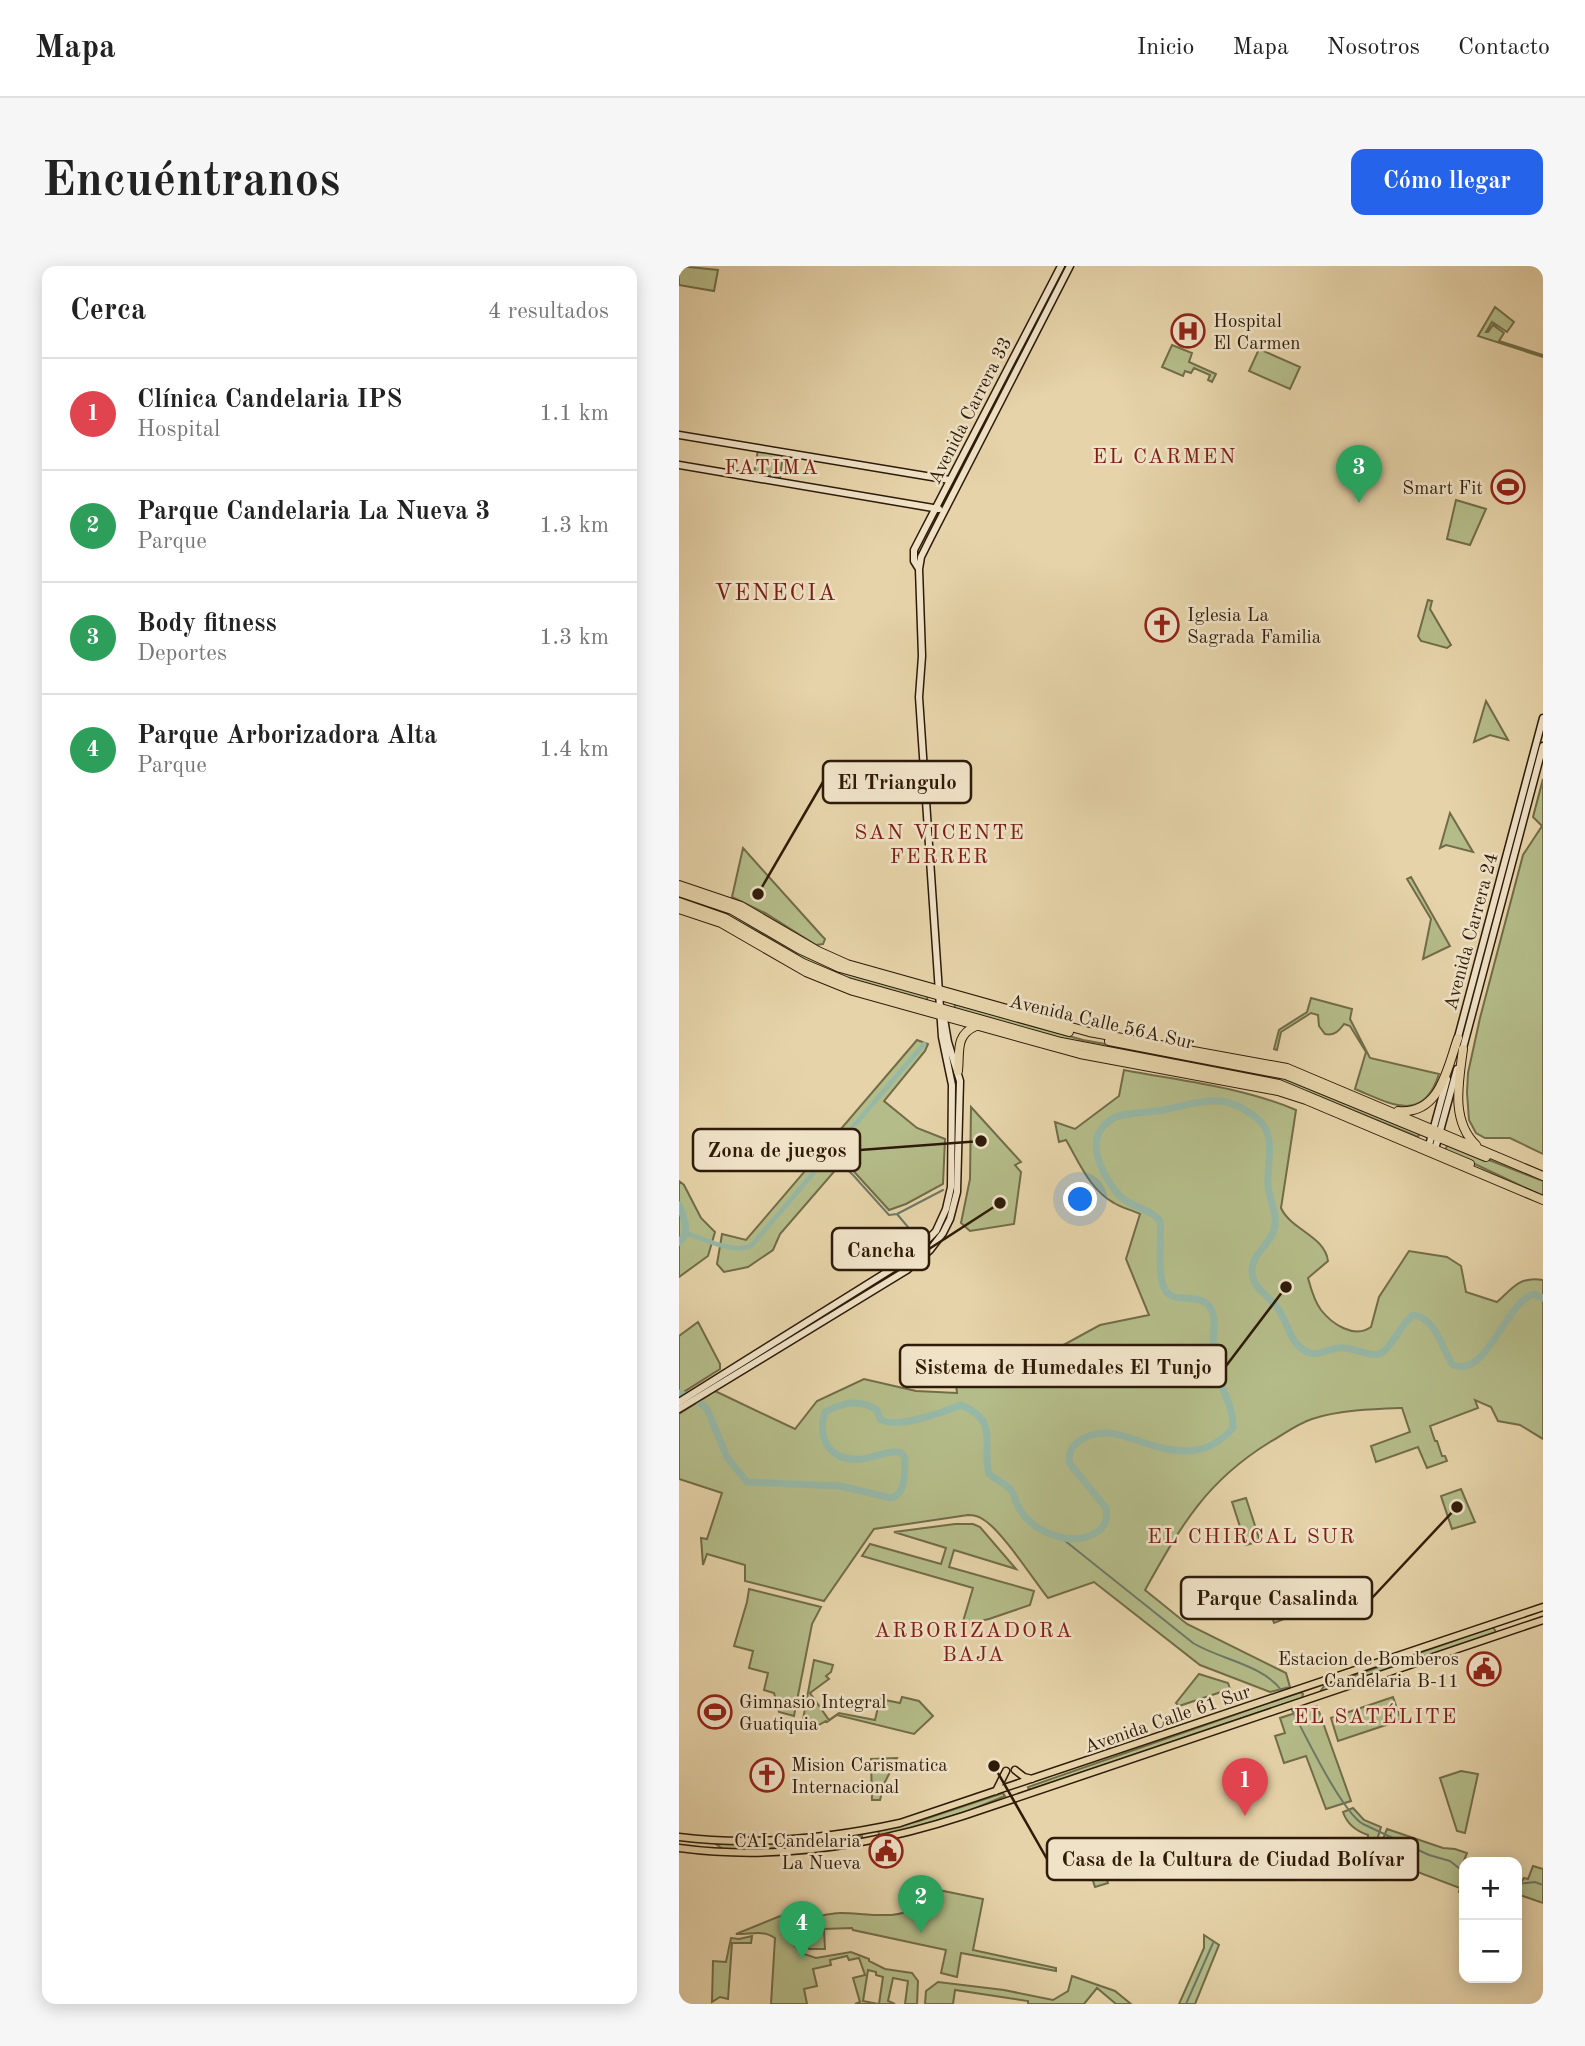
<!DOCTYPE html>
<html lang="es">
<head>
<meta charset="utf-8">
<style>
  body { margin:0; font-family:"Old Standard TT",serif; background:#f6f6f6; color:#222 }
  .controls { position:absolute; right:21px; bottom:21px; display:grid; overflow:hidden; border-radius:14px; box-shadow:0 4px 18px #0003 }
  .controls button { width:63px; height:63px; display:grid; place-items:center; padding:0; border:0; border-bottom:2px solid #e0e0e0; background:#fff; color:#222; font:35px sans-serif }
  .you { position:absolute; left:402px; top:934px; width:24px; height:24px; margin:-18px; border:5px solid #fff; border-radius:50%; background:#1a73e8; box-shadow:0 0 0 10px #1a73e833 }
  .badge { display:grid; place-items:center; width:46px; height:46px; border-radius:50%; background:#2563eb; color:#fff; font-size:23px; font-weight:700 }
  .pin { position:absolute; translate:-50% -58px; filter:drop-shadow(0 2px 4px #0008) }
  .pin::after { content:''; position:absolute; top:37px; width:24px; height:21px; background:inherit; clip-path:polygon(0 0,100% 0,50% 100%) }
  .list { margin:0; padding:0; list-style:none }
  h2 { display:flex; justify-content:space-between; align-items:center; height:91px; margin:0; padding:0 28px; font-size:30px }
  h2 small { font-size:23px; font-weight:400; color:#767676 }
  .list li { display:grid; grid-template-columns:46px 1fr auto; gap:21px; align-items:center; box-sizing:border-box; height:112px; padding:0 28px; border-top:2px solid #e0e0e0 }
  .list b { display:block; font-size:26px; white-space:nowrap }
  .list p { margin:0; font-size:23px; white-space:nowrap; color:#767676 }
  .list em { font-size:23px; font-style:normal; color:#767676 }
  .map { position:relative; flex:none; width:864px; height:1738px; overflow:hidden; border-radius:14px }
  header { display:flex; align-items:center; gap:42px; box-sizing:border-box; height:98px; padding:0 35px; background:#fff; border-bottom:2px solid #e0e0e0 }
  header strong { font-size:33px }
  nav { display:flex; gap:38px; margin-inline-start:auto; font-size:24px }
  .intro { display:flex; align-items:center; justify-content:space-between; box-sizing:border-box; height:168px; padding:0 42px }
  h1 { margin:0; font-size:49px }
  .button { padding:18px 32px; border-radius:14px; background:#2563eb; color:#fff; font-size:24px; font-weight:700 }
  main { display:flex; gap:42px; padding:0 42px }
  aside { flex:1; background:#fff; border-radius:14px; box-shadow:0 4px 18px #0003 }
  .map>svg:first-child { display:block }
  .green { fill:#b4bc89; stroke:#716c48; stroke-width:2 }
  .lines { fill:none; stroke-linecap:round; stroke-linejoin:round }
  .stream { stroke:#6c7967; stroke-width:2 }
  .canal { stroke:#96b8a7; stroke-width:4.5 }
  .river { stroke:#96b8a7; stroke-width:7 }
  .secondary-casing { stroke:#2e1b08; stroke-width:9 }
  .primary-casing { stroke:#2e1b08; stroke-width:9 }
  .highway-casing { stroke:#2e1b08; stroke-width:10 }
  .secondary { stroke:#efe2c7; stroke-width:6 }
  .primary { stroke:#e6d3a9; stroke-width:6 }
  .highway { stroke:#e6d3a9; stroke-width:8 }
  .labels { text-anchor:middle; stroke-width:5; stroke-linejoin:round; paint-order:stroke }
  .poi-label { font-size:19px; fill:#2e1b08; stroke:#efe2c7; text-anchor:start }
  .street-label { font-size:19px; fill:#2e1b08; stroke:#efe2c7 }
  .neighbourhood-label { font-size:21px; letter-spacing:2px; fill:#7a1f14; stroke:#efe2c7 }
  .quarter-label { font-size:23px; letter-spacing:2px; fill:#7a1f14; stroke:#efe2c7 }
  .leader { fill:none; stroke:#2e1b08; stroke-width:2.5 }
  .callout-dot { fill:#2e1b08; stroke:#efe2c7; stroke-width:2.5 }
  .callout { fill:#efe2c7; stroke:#2e1b08; stroke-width:2.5 }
  .callout-label { font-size:21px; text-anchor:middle; font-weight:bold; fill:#2e1b08 }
</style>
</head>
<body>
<header>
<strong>Mapa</strong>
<nav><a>Inicio</a><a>Mapa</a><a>Nosotros</a><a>Contacto</a></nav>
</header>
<div class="intro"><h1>Encuéntranos</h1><a class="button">Cómo llegar</a></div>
<main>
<aside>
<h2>Cerca<small>4 resultados</small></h2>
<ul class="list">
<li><span class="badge" style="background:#e0444e">1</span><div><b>Clínica Candelaria IPS</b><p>Hospital</p></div><em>1.1 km</em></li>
<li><span class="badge" style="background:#2e9e5b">2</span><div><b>Parque Candelaria La Nueva 3</b><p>Parque</p></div><em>1.3 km</em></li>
<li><span class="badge" style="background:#2e9e5b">3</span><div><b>Body fitness</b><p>Deportes</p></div><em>1.3 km</em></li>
<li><span class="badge" style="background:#2e9e5b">4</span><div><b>Parque Arborizadora Alta</b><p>Parque</p></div><em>1.4 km</em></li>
</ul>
</aside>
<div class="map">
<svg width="864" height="1738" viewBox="0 0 864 1738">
  <rect width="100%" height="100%" fill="#e6d3a9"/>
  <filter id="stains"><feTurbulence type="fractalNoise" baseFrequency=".00286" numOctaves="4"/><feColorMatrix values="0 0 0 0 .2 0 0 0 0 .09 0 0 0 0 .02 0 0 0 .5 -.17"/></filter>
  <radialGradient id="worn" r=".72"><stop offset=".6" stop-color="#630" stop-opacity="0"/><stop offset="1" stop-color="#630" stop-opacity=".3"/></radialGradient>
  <path class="green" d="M0,0L39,4L35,25L0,19Z
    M816,41L835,56L828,66L813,56L807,66H809L814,59L825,67L820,75L864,89V91L799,70Z
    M493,79L513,87L510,96L537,108L533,116L529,114L531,109L515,102L512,107L506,105L504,110L483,101Z
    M580,83L621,101L611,123L570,105Z
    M79,184L104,189L101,212L75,207Z
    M777,234L807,243L791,279L768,273Z
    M749,334L753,335L751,343L772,379L768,382L742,375L739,370Z
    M807,435L829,474L811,469L795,476Z
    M864,513V888L831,872H806L797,867L790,854L788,827L789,807L801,752L844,589L863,560L854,551Z
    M771,547L794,586L767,579L761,582Z
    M64,582L143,670L146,673L144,678L137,679L86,647L53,631Z
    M732,611L771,680L744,693L752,653L728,613Z
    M0,629L46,643L109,679L249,730L247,736L159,711L0,634Z
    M632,732L673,743L671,753L691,792L760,808C744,858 712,838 676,823L687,786L671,760L665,758C660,765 655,770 646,768L640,760L639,749L632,747L602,766L598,784L595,783L600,764L628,746Z
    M276,738L404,774L515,794L514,798L420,783L275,744Z
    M238,774L249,778L246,785L205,835L238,862L266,873L264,918L227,938L210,944L159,888L153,895L160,900L101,968L94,984L69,1001L45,1006L38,998L43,968L67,974Z
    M537,798L604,811L741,867L739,871L629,826L536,804Z
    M445,804C503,815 563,821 617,844L602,942C612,964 646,970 649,995L629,1012C632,1023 635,1035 642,1044C653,1058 675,1073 692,1061L700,1031L730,985L768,991L782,1000L787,1026L818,1036C834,1022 840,1010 864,1014V1173L841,1159L819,1155L812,1141L796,1134L799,1142L751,1160L756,1175H758L763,1190H766L768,1195L748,1202L739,1181L697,1196L692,1180L731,1166L723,1142C695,1143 661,1144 633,1153C618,1158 605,1168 591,1176C526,1216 502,1260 466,1324L508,1358L607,1407L611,1421L591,1426L521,1399L415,1316L369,1332C354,1313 323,1265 305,1254C300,1250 295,1249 289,1249L195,1263L145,1335L66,1315V1299L28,1288L24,1299L22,1272L28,1273L43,1227L0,1213V1148L36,1125L116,1163L138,1135L185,1113L237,1125L278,1127L275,1103L368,1088L421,1059L470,1049L447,993L461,948C453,944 443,942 435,937C411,924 400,896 387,874L380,876L376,856L396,863L440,830Z
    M292,841L342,896L336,899L342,906L335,958L291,965L282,957L291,913Z
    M769,878L864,915V930L766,884Z
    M0,915L5,919L22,952L36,966L29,990L0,1011Z
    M19,1056L41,1098V1103L0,1129V1070Z
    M782,1223L796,1256L773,1263L762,1230Z
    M567,1232L581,1275L567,1279L553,1236Z
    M276,1258H294L301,1261L337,1303L275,1284L270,1301L355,1325L351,1339L310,1353L283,1359L294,1322L183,1290L191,1278L262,1298L267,1282L215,1266Z
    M593,1311L608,1352L595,1357L581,1315Z
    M70,1323L142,1341L133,1358L115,1450L100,1446L95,1427L85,1424L89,1407L70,1402L74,1385L55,1380L68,1336Z
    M814,1361L817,1366L641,1426L645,1420Z
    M135,1394L154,1399L152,1406L147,1410L150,1413L131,1427L150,1454L160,1447L196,1454L201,1433L221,1437L223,1431L240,1435L254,1450L235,1468L158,1449L148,1456L147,1455L138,1460L123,1459Z
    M520,1408L549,1417L551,1423L500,1440L497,1437Z
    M621,1426L624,1428L623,1432L350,1524L349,1521Z
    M714,1431L722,1454L659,1475L652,1452Z
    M638,1440L672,1535L647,1543L627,1490L605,1497L596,1470L606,1467L601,1452Z
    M218,1492L205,1518L201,1534H193L192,1493Z
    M782,1505L799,1508L786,1567L778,1565L761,1512Z
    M324,1527L326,1530L287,1546L201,1571L199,1565L240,1555Z
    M674,1542L685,1554L702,1561L698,1574L689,1572V1569C677,1565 668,1558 664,1546Z
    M708,1563L764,1582L776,1583L788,1587L784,1597L785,1628L780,1626L781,1622L707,1594L714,1577L704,1573Z
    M183,1570L184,1574L119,1582L45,1584L37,1578H85Z
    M416,1578L429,1617L416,1621L408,1596L395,1600L390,1587Z
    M854,1600L864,1603V1637L838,1628V1613L843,1615L845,1612L849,1613Z
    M240,1620L304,1633L294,1684L377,1702V1705L282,1687L278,1711L262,1707L267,1684L174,1664L173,1662L145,1663L146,1683H130L119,1671L112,1643C119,1646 125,1650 133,1650C142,1651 151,1647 160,1647C180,1646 222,1656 236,1640Z
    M106,1648L112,1675L122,1687L137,1692L172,1686L190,1693V1695L206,1703L233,1707L239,1715L238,1738H226L229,1715L214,1712L209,1735L216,1738H200L204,1711L197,1709V1706L189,1704L184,1735L199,1738H176L181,1736L174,1712L186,1709L180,1692L170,1694L168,1690L151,1694L152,1699L134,1703L138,1720L125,1723L128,1738H92L96,1672C84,1663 69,1669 57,1668Z
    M525,1669L540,1679L516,1738H500L525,1682Z
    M73,1670L72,1677H53L49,1733L41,1731L33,1736L34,1695L47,1696L52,1672L60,1673Z
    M393,1710L436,1725L452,1738H437L418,1722L405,1738H349V1735L276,1724L274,1738H246L247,1725L259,1716L325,1724L374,1734L389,1725Z"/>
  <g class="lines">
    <path class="stream" d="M152,889L174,909L210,949L218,948L264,924
      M218,948L239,973
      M380,1270L514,1377C542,1394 583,1398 603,1425
      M612,1442C625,1467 663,1546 684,1558L750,1589L771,1595L785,1606
      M838,1618L856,1616L864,1619
      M507,1738L534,1677"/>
    <path class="canal" d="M7,967C25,973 56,989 73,979L245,778"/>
    <path class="river" d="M0,939C5,951 12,967 0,976
      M0,1127L17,1133L28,1143L48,1191L68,1216L161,1220L212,1232C228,1228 225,1206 226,1192C222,1187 223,1186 217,1186C206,1185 195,1192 183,1193C153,1196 137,1175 146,1146C163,1137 181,1132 198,1144L201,1153C216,1164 265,1146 282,1139C322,1156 302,1178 310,1208C316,1213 327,1218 332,1224C336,1230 337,1238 341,1244C356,1267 393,1282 418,1266C427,1260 429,1252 427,1242L391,1198C388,1188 392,1181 400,1175C428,1157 451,1174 479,1181C490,1184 505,1186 517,1184C532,1182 544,1173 554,1162C555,1137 538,1118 534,1094C531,1078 542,1048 527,1037C516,1028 495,1037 487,1025C477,1012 483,973 481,955C470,941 449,941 438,927C422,906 403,872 433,853C443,846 471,847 485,844C500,841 515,836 531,835C545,834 555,837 566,844C601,863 588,885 589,918C589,932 600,950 595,964C590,979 572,990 573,1005C573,1023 591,1030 599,1043C610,1058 610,1077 628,1086C638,1091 649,1083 659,1082C672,1080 690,1091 700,1088C711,1085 721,1059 734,1049C756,1051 763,1082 773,1098C806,1116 827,1035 855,1028L864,1032"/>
    <defs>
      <path id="secondary" d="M0,169L271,214
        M0,199L260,243
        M240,303L235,295V284L382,0
        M778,775L864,452
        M783,786L864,480
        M749,883L768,813
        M755,887L778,803
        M0,1136L232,991L257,965L267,943L272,921L273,819L263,771L240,431L243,390L240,303L242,291L252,271L391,0
        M0,1143L228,1004L251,984L264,967L271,953L278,926L281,815L269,776L264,747"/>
      <path id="primary" d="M336,1504L345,1511L353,1513
        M317,1525L327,1505
        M0,1571C74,1580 148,1573 221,1557L864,1341
        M0,1582C96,1595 192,1580 284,1550L864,1354"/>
      <path id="highway" d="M0,619L62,640L139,685L168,698L410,766L608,802L864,910
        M0,626L53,644L120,683L161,702L390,766
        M0,636L46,652L124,697L169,716L382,776L600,818L791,898
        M0,643L42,657L127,706L174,725L401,788L599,825L627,834L864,934
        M430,775L607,809L807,891
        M784,783C780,815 771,854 797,879
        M279,805C281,785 276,769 297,760
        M719,845C761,849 768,803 779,772"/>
    </defs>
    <use href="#secondary" class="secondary-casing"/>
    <use href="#primary" class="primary-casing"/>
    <use href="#highway" class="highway-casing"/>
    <use href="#secondary" class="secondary"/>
    <use href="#primary" class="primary"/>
    <use href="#highway" class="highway"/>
  </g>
  <defs>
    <symbol id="hospital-ring" viewBox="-11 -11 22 22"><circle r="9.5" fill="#efe2c7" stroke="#8f2418" stroke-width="1.5"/><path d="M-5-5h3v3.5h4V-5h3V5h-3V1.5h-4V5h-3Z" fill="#8f2418"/></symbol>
    <symbol id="stadium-ring" viewBox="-11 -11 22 22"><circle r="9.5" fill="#efe2c7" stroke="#8f2418" stroke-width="1.5"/><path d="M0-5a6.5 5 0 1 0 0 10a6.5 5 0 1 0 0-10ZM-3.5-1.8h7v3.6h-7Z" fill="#8f2418"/></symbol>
    <symbol id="church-ring" viewBox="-11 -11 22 22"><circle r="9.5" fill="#efe2c7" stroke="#8f2418" stroke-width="1.5"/><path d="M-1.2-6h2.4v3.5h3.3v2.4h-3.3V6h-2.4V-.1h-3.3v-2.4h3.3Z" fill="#8f2418"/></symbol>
    <symbol id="civic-ring" viewBox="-11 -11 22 22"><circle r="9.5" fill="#efe2c7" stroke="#8f2418" stroke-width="1.5"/><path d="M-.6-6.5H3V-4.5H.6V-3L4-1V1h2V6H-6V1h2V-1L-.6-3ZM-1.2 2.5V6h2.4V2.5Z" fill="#8f2418"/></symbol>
  </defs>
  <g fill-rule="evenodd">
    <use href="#hospital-ring" x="490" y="46" width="38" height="38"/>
    <use href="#stadium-ring" x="810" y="202" width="38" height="38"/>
    <use href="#church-ring" x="464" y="340" width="38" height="38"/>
    <use href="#civic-ring" x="786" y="1384" width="38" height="38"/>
    <use href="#stadium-ring" x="17" y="1427" width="38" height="38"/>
    <use href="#church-ring" x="69" y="1490" width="38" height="38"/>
    <use href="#civic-ring" x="188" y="1566" width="38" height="38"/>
  </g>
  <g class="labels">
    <g class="poi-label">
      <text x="534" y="61">Hospital<tspan x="534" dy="22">El Carmen</tspan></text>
      <text x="804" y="228" text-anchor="end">Smart Fit</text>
      <text x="508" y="355">Iglesia La<tspan x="508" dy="22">Sagrada Familia</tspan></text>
      <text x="780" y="1399" text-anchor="end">Estacion de Bomberos<tspan x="780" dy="22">Candelaria B-11</tspan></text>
      <text x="60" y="1442">Gimnasio Integral<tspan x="60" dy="22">Guatiquia</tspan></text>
      <text x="112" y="1505">Mision Carismatica<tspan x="112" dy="22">Internacional</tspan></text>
      <text x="182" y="1581" text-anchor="end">CAI Candelaria<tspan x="182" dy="22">La Nueva</tspan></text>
    </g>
    <g class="street-label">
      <text transform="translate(290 144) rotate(-63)" y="7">Avenida Carrera 33</text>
      <text transform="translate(791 665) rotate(-75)" y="7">Avenida Carrera 24</text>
      <text transform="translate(423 755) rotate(13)" y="7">Avenida Calle 56A Sur</text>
      <text transform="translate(488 1452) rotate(-19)" y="7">Avenida Calle 61 Sur</text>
    </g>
    <g class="neighbourhood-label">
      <text x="486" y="197">EL CARMEN</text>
      <text x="93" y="208">FATIMA</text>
      <text x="261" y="573">SAN VICENTE<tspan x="261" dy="24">FERRER</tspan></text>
      <text x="573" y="1277">EL CHIRCAL SUR</text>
      <text x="295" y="1371">ARBORIZADORA<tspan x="295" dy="24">BAJA</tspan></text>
      <text x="697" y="1457">EL SATÉLITE</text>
    </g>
    <g class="quarter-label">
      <text x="97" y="334">VENECIA</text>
    </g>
  </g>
  <path class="leader" d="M79 628L144 516M302 875L181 884M321 937L250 983M607 1021L547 1100M778 1241L693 1332M315 1500L368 1593"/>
  <g class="callout-dot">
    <circle cx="79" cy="628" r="7"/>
    <circle cx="302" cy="875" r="7"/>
    <circle cx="321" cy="937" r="7"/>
    <circle cx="607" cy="1021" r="7"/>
    <circle cx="778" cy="1241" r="7"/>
    <circle cx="315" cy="1500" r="7"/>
  </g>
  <g class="callout">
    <rect x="144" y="495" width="148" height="42" rx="7"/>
    <rect x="14" y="863" width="167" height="42" rx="7"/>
    <rect x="153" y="962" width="97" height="42" rx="7"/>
    <rect x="221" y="1079" width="326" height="42" rx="7"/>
    <rect x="502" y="1311" width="191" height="42" rx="7"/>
    <rect x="368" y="1572" width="371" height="42" rx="7"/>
  </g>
  <g class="callout-label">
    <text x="218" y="523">El Triangulo</text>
    <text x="98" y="891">Zona de juegos</text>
    <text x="202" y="991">Cancha</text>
    <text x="384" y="1108">Sistema de Humedales El Tunjo</text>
    <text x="598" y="1339">Parque Casalinda</text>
    <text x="554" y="1600">Casa de la Cultura de Ciudad Bolívar</text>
  </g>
  <rect width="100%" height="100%" filter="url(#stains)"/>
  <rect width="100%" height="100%" fill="url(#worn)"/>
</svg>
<div class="controls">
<button>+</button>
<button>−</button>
</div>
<div class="you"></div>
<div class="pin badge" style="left:566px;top:1550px;background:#e0444e">1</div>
<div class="pin badge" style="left:242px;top:1667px;background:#2e9e5b">2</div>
<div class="pin badge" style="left:680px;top:237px;background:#2e9e5b">3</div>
<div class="pin badge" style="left:123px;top:1693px;background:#2e9e5b">4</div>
</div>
</main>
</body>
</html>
